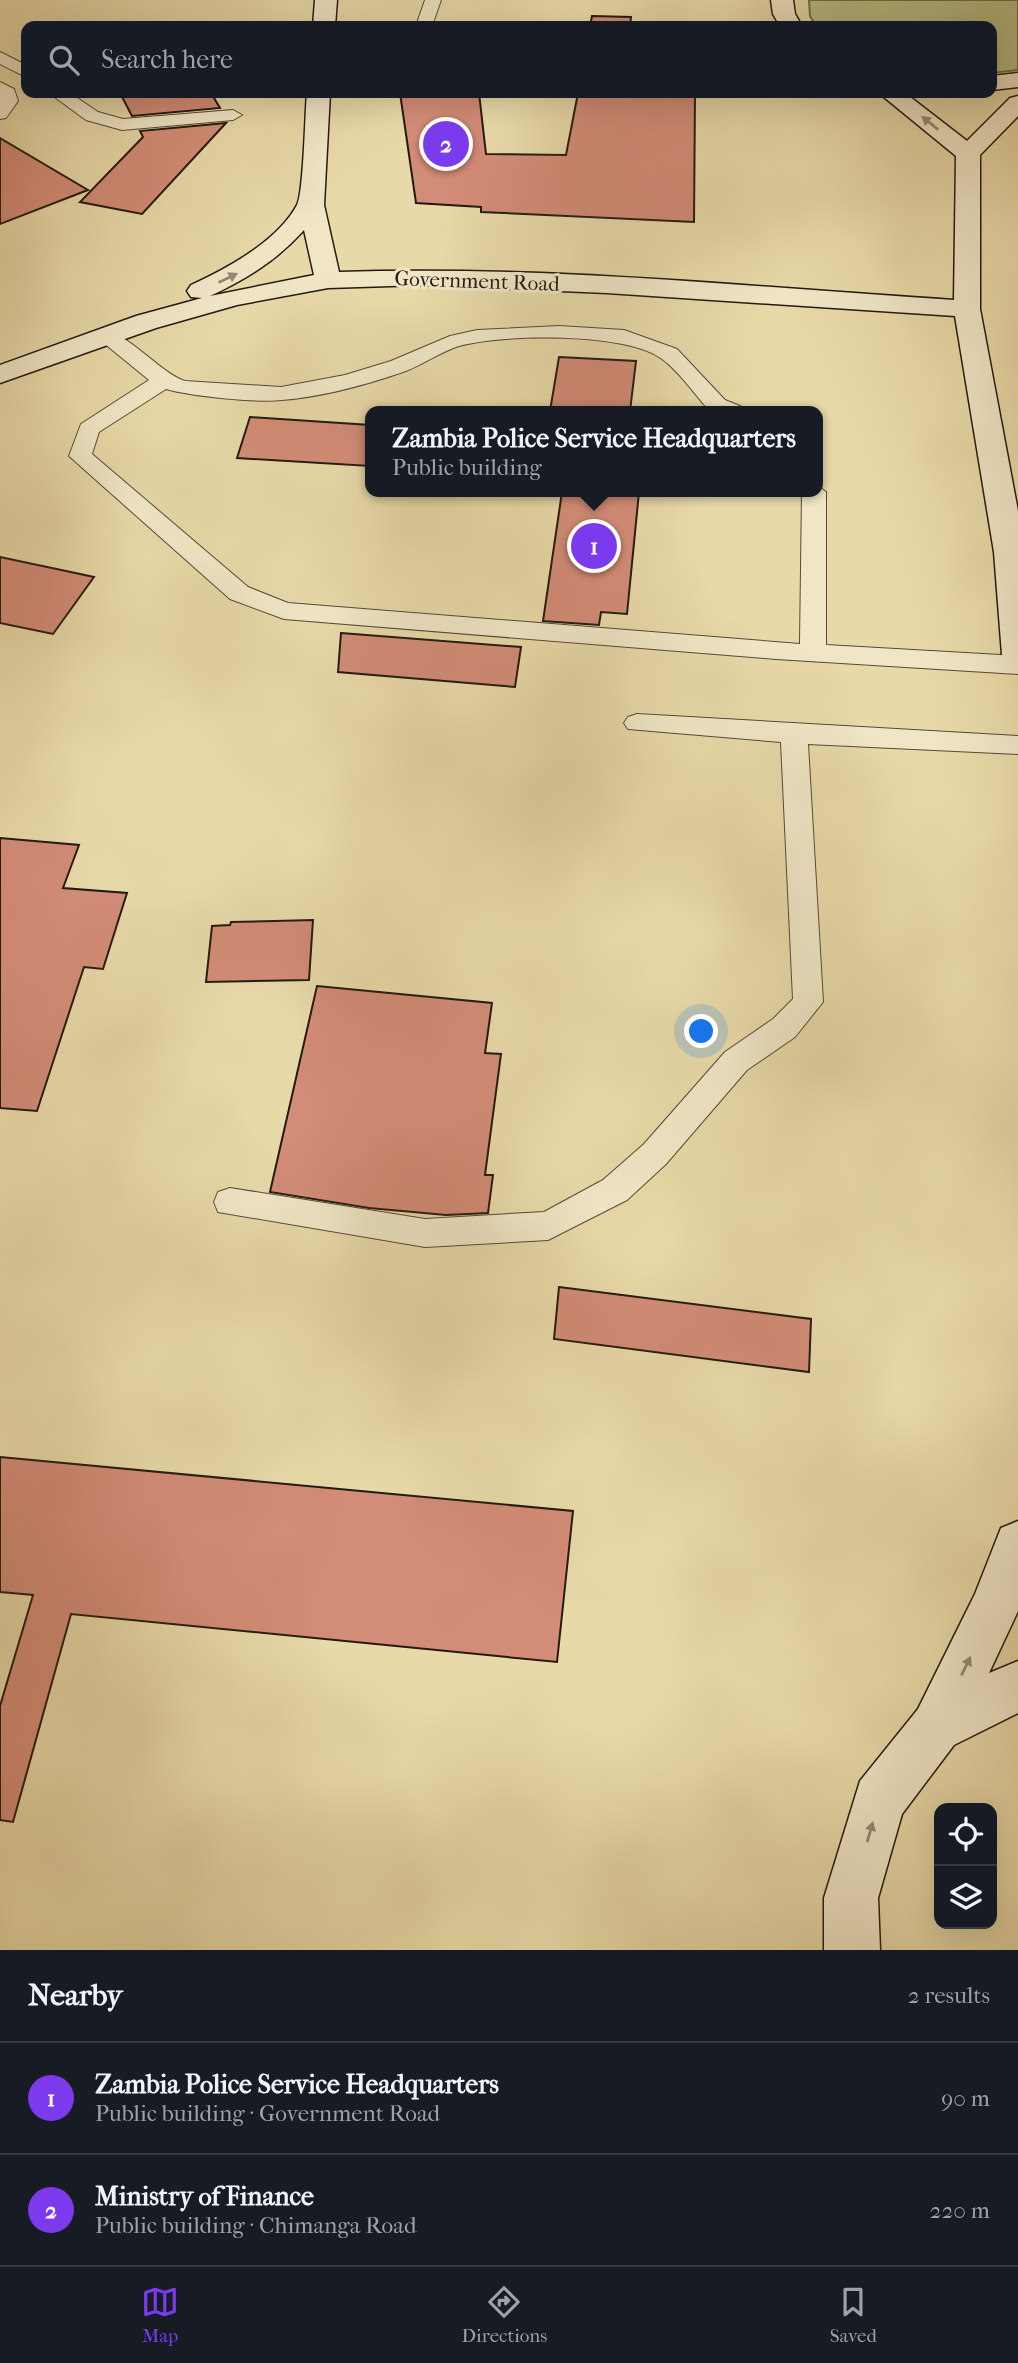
<!DOCTYPE html>
<html lang="en">
<head>
<meta charset="utf-8">
<style>
  body { margin:0; font-family:"IM FELL French Canon",serif; background:#20242c; color:#f1f3f6 }
  .controls { position:absolute; right:21px; bottom:21px; display:grid; overflow:hidden; border-radius:14px; box-shadow:0 7px 28px #0002 }
  .controls button { width:63px; height:63px; display:grid; place-items:center; padding:0; border:0; border-bottom:2px solid #363941; background:#171b24; color:#f1f3f6; font:35px sans-serif }
  .you { position:absolute; left:702px; top:1032px; width:24px; height:24px; margin:-18px; border:5px solid #fff; border-radius:50%; background:#1a73e8; box-shadow:0 0 0 10px #1a73e833 }
  .badge { display:grid; place-items:center; width:46px; height:46px; border-radius:50%; background:#7c3aed; color:#fff; font-size:23px; font-weight:700 }
  .pin { position:absolute; translate:-50% -50%; border:4px solid #fff; box-shadow:0 2px 7px #0006 }
  .popup { position:absolute; left:365px; top:406px; width:458px; height:91px; box-sizing:border-box; display:grid; place-content:center; border-radius:14px; background:#171b24; filter:drop-shadow(0 2px 5px #0005); font-size:23px; white-space:nowrap; color:#9ea1a6 }
  .popup b { font-size:26px; color:#f1f3f6 }
  .popup::after { content:''; position:absolute; left:50%; top:100%; margin-left:-14px; border:14px solid transparent; border-top-color:#171b24 }
  .list { margin:0; padding:0; list-style:none }
  h2 { display:flex; justify-content:space-between; align-items:center; height:91px; margin:0; padding:0 28px; font-size:30px }
  h2 small { font-size:23px; font-weight:400; color:#9ea1a6 }
  .list li { display:grid; grid-template-columns:46px 1fr auto; gap:21px; align-items:center; box-sizing:border-box; height:112px; padding:0 28px; border-top:2px solid #363941 }
  .list b { display:block; font-size:26px; white-space:nowrap }
  .list p { margin:0; font-size:23px; white-space:nowrap; color:#9ea1a6 }
  .list em { font-size:23px; font-style:normal; color:#9ea1a6 }
  .icon { flex:none; width:38px; height:38px; fill:none; stroke:currentColor; stroke-width:2; stroke-linecap:round; stroke-linejoin:round }
  .map { position:relative; flex:none; width:1018px; height:1950px; overflow:hidden }
  .search { position:absolute; background:#171b24; box-shadow:0 7px 28px #0002; left:21px; right:21px; top:21px; height:77px; display:flex; align-items:center; gap:18px; box-sizing:border-box; padding:0 24px; border-radius:14px; color:#9ea1a6; font-size:26px }
  .sheet { height:315px; background:#171b24 }
  nav { display:flex; justify-content:space-around; align-items:center; box-sizing:border-box; height:98px; border-top:2px solid #363941; background:#171b24; font-size:19px; color:#9ea1a6 }
  nav a { display:grid; justify-items:center; gap:4px }
  nav .on { color:#7c3aed }
  .map>svg:first-child { display:block }
  .green { fill:#b7bf86; stroke:#6e6c4c; stroke-width:2 }
  .building { fill:#d38c77; stroke:#241a12; stroke-width:2 }
  .lines { fill:none; stroke-linecap:round; stroke-linejoin:round }
  .lane-casing { stroke:#554a38; stroke-width:2 }
  .secondary-casing { stroke:#241a12; stroke-width:3 }
  .lane { fill:#f0e6c6; fill-rule:evenodd }
  .secondary { fill:#f0e6c6; fill-rule:evenodd }
  .oneway { fill:#948a75 }
  .labels { text-anchor:middle; stroke-width:6; stroke-linejoin:round; paint-order:stroke }
  .far-street-label { font-size:21px; fill:#241a12; stroke:#f0e6c6 }
</style>
</head>
<body>
<div class="map">
<svg width="1018" height="1950" viewBox="0 0 1018 1950">
  <rect width="100%" height="100%" fill="#e8d9a8"/>
  <filter id="stains"><feTurbulence type="fractalNoise" baseFrequency=".00286" numOctaves="4"/><feColorMatrix values="0 0 0 0 .2 0 0 0 0 .09 0 0 0 0 .02 0 0 0 .5 -.17"/></filter>
  <radialGradient id="worn" r=".72"><stop offset=".6" stop-color="#630" stop-opacity="0"/><stop offset="1" stop-color="#630" stop-opacity=".3"/></radialGradient>
  <path class="green" d="M809,0H1018V70L992,73V26H816L810,16Z"/>
  <path class="building" d="M592,16L631,17L630,26H590Z
    M120,93H211L220,108L132,116Z
    M400,93H479L486,154L566,155L578,93L695,94L694,222L481,212V207L416,203Z
    M226,123L142,214L80,202L143,137L140,131Z
    M0,138L88,190L0,224Z
    M559,357L636,361L630,411H550Z
    M250,417L370,425V466L237,458Z
    M562,492H639L627,614L601,612L599,625L543,621Z
    M0,557L94,577L53,634L0,623Z
    M341,633L521,647L515,687L338,672Z
    M0,838L79,845L63,888L127,893L103,969L84,967L37,1111L0,1108Z
    M313,920L309,980L206,982L212,926L230,925L231,922Z
    M317,986L492,1003L485,1053L501,1054L485,1175H493L488,1213L446,1215L369,1208L270,1192Z
    M559,1287L811,1319L809,1372L554,1339Z
    M0,1457L573,1511L557,1662L71,1614L13,1822L0,1820V1706L33,1595L0,1592Z"/>
  <g class="lines">
    <defs>
      <path id="lane" d="M425,0H441L433,23L435,26H419L417,23Z
        M0,52L26,65V77L0,64Z
        M0,82L14,89L18,101L6,118L0,119Z
        M49,93H70L98,112L123,119L233,110L242,115L233,120L122,130L86,120Z
        M559,326L624,330L677,349L725,400L740,406L743,411L709,410C694,394 680,372 662,359C626,332 502,334 459,346C440,352 424,364 406,371C369,384 321,397 282,400C256,403 190,396 166,389L99,432L92,454L248,587L288,603L800,644L802,492H818V486L826,492V645L1018,656V674L776,659L284,619L230,599L69,456L81,424L149,380L100,340L96,336L100,332C123,326 159,373 185,381L281,387L345,375L391,361L450,336L477,330Z
        M637,714L1018,736V754L808,744L823,1002L795,1037L747,1070L666,1164L627,1200L548,1240L425,1247L218,1212L214,1202L218,1192L230,1188L425,1219L544,1212L603,1180L644,1144L725,1052L773,1019L793,999L781,742L628,729L624,723L628,717Z"/>
      <path id="secondary" d="M315,0H337L335,26H313Z
        M771,0H793L795,14L802,26H780L773,14Z
        M1018,73V87L992,90V76Z
        M307,93H330L324,205L339,272C544,265 750,287 954,300L956,156L879,93H905L967,141L1010,98L1018,96V116L980,155V309L1018,511V666L1006,663L1002,655L994,552L955,316L607,293L422,285L328,288L237,305L156,328L0,383V365L136,316L202,298L191,297L187,291L191,285C226,269 278,241 297,205C304,193 305,113 307,93ZM304,230L314,275L210,296C247,279 277,260 304,230Z
        M1018,1521V1611L989,1673L1018,1661V1713L954,1745L902,1814L878,1898L880,1950H824V1898L860,1781L918,1709L975,1594L1001,1528Z"/>
    </defs>
    <use href="#lane" class="lane-casing"/>
    <use href="#secondary" class="secondary-casing"/>
    <use href="#lane" class="lane"/>
    <use href="#secondary" class="secondary"/>
  </g>
  <defs><path id="oneway-solid" d="M-6-.8H1V-3.2L6.5 0L1 3.2V.8H-6Z" transform="scale(1.75)"/></defs>
  <g class="oneway">
    <use href="#oneway-solid" transform="translate(930 123) rotate(-141)"/>
    <use href="#oneway-solid" transform="translate(228 278) rotate(-26)"/>
    <use href="#oneway-solid" transform="translate(966 1666) rotate(-64)"/>
    <use href="#oneway-solid" transform="translate(870 1832) rotate(-74)"/>
  </g>
  <g class="labels">
    <g class="far-street-label">
      <text transform="translate(477 281) rotate(2)" y="7">Government Road</text>
    </g>
  </g>
  <rect width="100%" height="100%" filter="url(#stains)"/>
  <rect width="100%" height="100%" fill="url(#worn)"/>
</svg>
<div class="controls">
<button><svg class="icon" aria-label="locate" viewBox="0 0 24 24"><circle cx="12" cy="12" r="6"/><path d="M12 2v4M12 18v4M2 12h4M18 12h4"/></svg></button>
<button><svg class="icon" aria-label="layers" viewBox="0 0 24 24"><path d="M12 4l9 5-9 5-9-5zM3 14l9 5 9-5"/></svg></button>
</div>
<div class="you"></div>
<div class="pin badge" style="left:594px;top:546px">1</div>
<div class="popup"><b>Zambia Police Service Headquarters</b>Public building</div>
<div class="pin badge" style="left:446px;top:144px">2</div>
<div class="search"><svg class="icon" aria-label="search" viewBox="0 0 24 24"><circle cx="10" cy="10" r="6"/><path d="M15 15l6 6"/></svg>Search here</div>
</div>
<section class="sheet">
<h2>Nearby<small>2 results</small></h2>
<ul class="list">
<li><span class="badge">1</span><div><b>Zambia Police Service Headquarters</b><p>Public building · Government Road</p></div><em>90 m</em></li>
<li><span class="badge">2</span><div><b>Ministry of Finance</b><p>Public building · Chimanga Road</p></div><em>220 m</em></li>
</ul>
</section>
<nav>
<a class="on"><svg class="icon" aria-label="map" viewBox="0 0 24 24"><path d="M3 6l6-2 6 2 6-2v14l-6 2-6-2-6 2zM9 4v14M15 6v14"/></svg>Map</a>
<a><svg class="icon" aria-label="directions" viewBox="0 0 24 24"><path d="M12 3l9 9-9 9-9-9zM9 14v-3h6M13 9l2 2-2 2"/></svg>Directions</a>
<a><svg class="icon" aria-label="saved" viewBox="0 0 24 24"><path d="M7 4h10v16l-5-4-5 4z"/></svg>Saved</a>
</nav>
</body>
</html>
